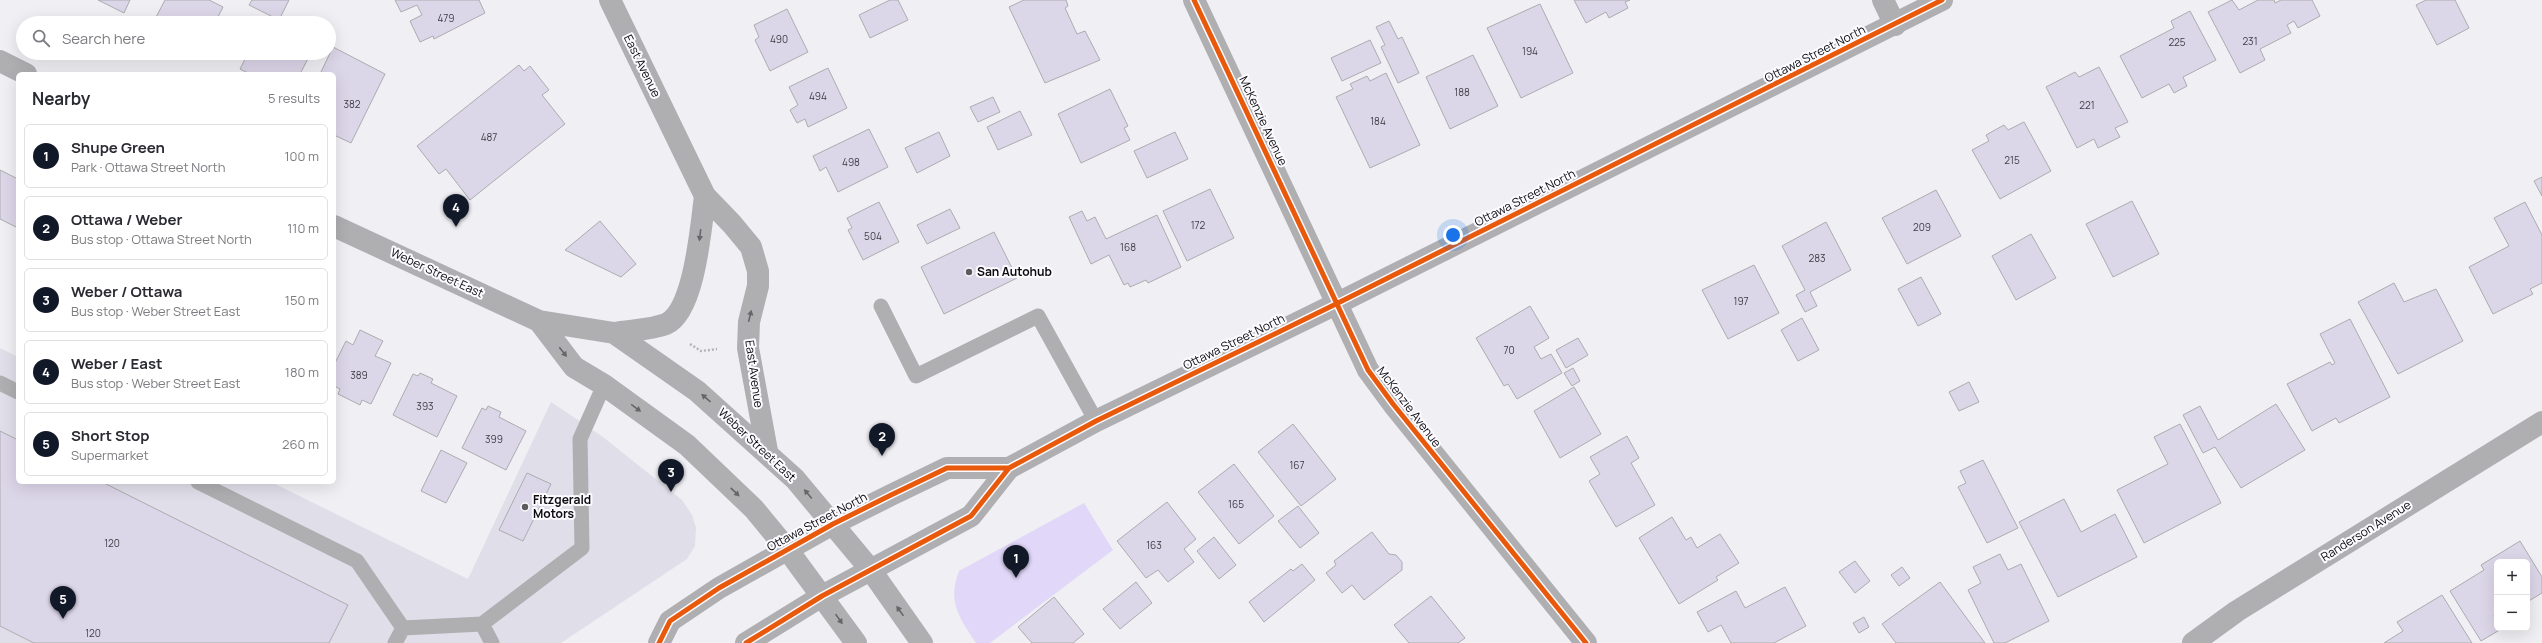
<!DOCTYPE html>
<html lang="en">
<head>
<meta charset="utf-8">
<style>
  body { margin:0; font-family:Manrope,sans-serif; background:#f2f2f3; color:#2b2b33 }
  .controls { position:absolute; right:12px; bottom:12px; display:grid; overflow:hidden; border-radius:6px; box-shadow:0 4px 16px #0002 }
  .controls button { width:36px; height:36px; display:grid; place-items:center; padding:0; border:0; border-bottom:1px solid #e1e1e2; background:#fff; color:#2b2b33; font:20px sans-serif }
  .you { position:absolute; left:1453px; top:235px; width:14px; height:14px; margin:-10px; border:3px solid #fff; border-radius:50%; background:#1a73e8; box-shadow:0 0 0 6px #1a73e833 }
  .badge { display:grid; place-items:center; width:26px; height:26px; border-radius:50%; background:#111827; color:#fff; font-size:13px; font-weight:700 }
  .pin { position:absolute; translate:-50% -33px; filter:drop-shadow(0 1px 2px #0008) }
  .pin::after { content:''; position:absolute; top:21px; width:14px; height:12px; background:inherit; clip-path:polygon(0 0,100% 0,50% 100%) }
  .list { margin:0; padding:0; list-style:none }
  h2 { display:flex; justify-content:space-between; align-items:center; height:52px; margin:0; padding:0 16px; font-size:17px }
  h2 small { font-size:13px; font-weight:400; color:#7c7c81 }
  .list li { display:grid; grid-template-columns:26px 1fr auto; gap:12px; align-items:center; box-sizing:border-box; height:64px; margin:0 8px 8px; padding:0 8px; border:1px solid #e1e1e2; border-radius:6px }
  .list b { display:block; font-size:15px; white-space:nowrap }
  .list p { margin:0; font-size:13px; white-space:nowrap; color:#7c7c81 }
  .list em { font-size:13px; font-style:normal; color:#7c7c81 }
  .icon { flex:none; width:22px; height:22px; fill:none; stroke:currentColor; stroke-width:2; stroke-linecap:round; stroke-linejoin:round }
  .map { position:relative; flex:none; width:2542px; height:643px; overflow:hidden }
  .search { position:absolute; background:#fff; box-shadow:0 4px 16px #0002; left:16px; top:16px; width:320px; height:44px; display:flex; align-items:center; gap:10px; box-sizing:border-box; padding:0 14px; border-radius:22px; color:#7c7c81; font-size:15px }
  .panel { position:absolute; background:#fff; box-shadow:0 4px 16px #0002; left:16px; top:72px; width:320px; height:412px; border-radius:6px }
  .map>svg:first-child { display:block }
  .built { fill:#e0dee9 }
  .green { fill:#e1d7f8 }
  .building { fill:#dcd6e9; stroke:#acacaf }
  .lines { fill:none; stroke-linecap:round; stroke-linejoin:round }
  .path { stroke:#b4b3b5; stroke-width:2.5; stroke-dasharray:2 2; stroke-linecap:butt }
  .lane { stroke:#afaeb1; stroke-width:15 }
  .street { stroke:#afaeb1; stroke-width:22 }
  .secondary { stroke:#afaeb1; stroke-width:22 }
  .cycleway-casing { stroke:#fcfbff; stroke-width:8 }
  .cycleway { stroke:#e8590c; stroke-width:5 }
  .oneway { fill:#666568 }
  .poi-dot { fill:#5c5b5e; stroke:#fcfbff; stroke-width:1.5 }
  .labels { text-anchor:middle; stroke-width:4; stroke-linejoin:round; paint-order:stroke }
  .number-label { font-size:10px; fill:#403e45 }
  .street-label { font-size:12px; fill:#0c0b0e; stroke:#fcfbff }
  .poi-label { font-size:12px; font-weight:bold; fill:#0c0b0e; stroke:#fcfbff; text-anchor:start }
</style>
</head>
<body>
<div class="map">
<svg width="2542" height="643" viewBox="0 0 2542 643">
  <rect width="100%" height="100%" fill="#f0eff4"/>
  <path class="built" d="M0,348L18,357V482H271L468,579L551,402L603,437L682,500L692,515L696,528L695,546L687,559L561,643H0Z"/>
  <path class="green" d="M1084,503L1113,550L990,643H976C959,617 947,602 959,571Z"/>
  <path class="building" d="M98,0H130L124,13Z
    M165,0H209L223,7L215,23H153Z
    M252,0H289L279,20L249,5Z
    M395,0H479L485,13L434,39L433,36L420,42L410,21L422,15L417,5L401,12Z
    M890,0H898L908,20L870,38L859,15Z
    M1024,0H1066L1068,6L1065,8L1077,34L1085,31L1100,60L1045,83L1009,7Z
    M1574,0H1630L1625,2L1628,8L1609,18L1606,12L1586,23Z
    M2232,0L2239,10L2258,0H2274L2275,3L2281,0H2312L2320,16L2298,28L2294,21L2287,25L2291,33L2260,49L2265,60L2240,73L2208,12Z
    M2426,0H2455L2469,28L2437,45L2416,5Z
    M1540,4L1573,73L1521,98L1487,28Z
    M787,9L808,52L770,71L755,40L759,37L754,25Z
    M2190,11L2216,60L2183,77L2187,86L2174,93L2169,84L2142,98L2120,56L2174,28L2171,21Z
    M1389,21L1398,39L1402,37L1419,73L1398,83L1381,47L1385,45L1376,27Z
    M1370,40L1381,63L1342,81L1331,58Z
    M333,47L385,74L351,143L334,135V74H320Z
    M248,53H311L300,74H250L240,69Z
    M1473,55L1498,106L1450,129L1426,77Z
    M519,65L524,71L530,66L549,90L542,95L565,124L470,200L446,169L439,174L417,146Z
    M2099,67L2128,122L2115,128L2120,137L2098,148L2094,139L2077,148L2046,87L2075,72L2079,77Z
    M828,68L847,108L808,127L805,119L797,123L790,110L798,105L789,87Z
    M1386,73L1420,145L1370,168L1336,97L1353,89L1350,84L1367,76L1370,81Z
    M1110,89L1128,126L1124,128L1130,140L1081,163L1058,114Z
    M993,97L1000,112L978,122L970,107Z
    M1020,111L1032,135L998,150L987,127Z
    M2024,122L2051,171L2000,199L1972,150L1989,141L1986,135L2004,125L2008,130Z
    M869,129L888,167L838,192L826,167L820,171L813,156Z
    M939,132L950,156L917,173L905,148Z
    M1175,132L1188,159L1147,178L1134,151Z
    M0,170L18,179V228L0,219Z
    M2542,177V196L2534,181Z
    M1210,189L1234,238L1187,261L1163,211Z
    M1936,190L1961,236L1907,264L1882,218Z
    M2132,201L2159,254L2113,277L2086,224Z
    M879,202L899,242L863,260L848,230L852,228L847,218Z
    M2525,202L2542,235V283L2530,289L2533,294L2493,314L2469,267L2509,246L2494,218Z
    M950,209L960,228L927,244L917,225Z
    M1082,211L1087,221L1095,217L1106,239L1157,215L1181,267L1148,283L1146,280L1130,287L1128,283L1124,285L1109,255L1091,264L1069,217Z
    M600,221L636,264L621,277L565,250Z
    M1826,222L1851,270L1810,292L1817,306L1805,312L1796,295L1805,290L1782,246Z
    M994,232L1017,278L944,314L921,267Z
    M2031,234L2056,278L2016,300L1992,256Z
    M1754,265L1779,313L1728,339L1702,290Z
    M1921,277L1941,314L1918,326L1898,289Z
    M2394,283L2404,302L2436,289L2463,341L2398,374L2358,302Z
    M1530,306L1549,338L1534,347L1541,359L1551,354L1562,373L1517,399L1508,384L1504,386L1476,338Z
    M1802,318L1819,350L1798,361L1781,330Z
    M2350,319L2390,397L2339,423L2336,418L2312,431L2287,384L2330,362L2332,365L2335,363L2320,334Z
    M360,330L383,341L375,356L391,363L371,404L362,400L360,405L338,394L340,389L334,386V365L346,341L353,345Z
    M1578,338L1588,355L1566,368L1556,350Z
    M1573,368L1580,381L1572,386L1564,373Z
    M420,373L433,379L431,383L457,396L437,437L393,415L413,374L418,376Z
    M1969,382L1979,402L1959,411L1949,392Z
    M1574,387L1601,434L1560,458L1534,411Z
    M2276,404L2305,450L2241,488L2215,447L2203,453L2183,415L2200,406L2218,440Z
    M488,406L501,412L499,417L526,431L506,470L462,448L482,408L486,410Z
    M1293,424L1336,479L1301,506L1258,452Z
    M2180,424L2221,503L2144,543L2117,490L2168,464L2154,437Z
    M0,431L18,440V482H102L348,605L329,643H34L0,626Z
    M1627,436L1639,458L1631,463L1655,505L1616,527L1589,481L1600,474L1590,457Z
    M441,450L467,463L446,503L421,491Z
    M1983,460L2018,528L1987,543L1958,487L1966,483L1960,471Z
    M1234,464L1274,516L1239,544L1198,492Z
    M527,473L551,484L523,541L499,530Z
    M2064,499L2081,532L2115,514L2137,557L2058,597L2019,522Z
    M1167,502L1196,539L1184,549L1194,562L1168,582L1158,570L1146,578L1117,541Z
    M1298,506L1319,533L1300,548L1278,521Z
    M1672,517L1686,540L1691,537L1697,548L1720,534L1739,563L1716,577L1718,580L1679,604L1639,538Z
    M1372,532L1389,554L1396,555L1402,562V570L1364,600L1352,585L1342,593L1326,573L1336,565L1334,561Z
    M1214,537L1236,565L1219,579L1197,551Z
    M2520,541L2542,577V593L2527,602V562H2497V614L2494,615L2497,628H2503L2481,641L2450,591L2484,570L2481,565Z
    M2000,554L2008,570L2021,564L2049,621L2005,643H1994L1968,590L1981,583L1973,567Z
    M1855,561L1870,581L1855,593L1839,572Z
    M1302,564L1315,580L1264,622L1249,602L1291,569L1293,571Z
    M1902,567L1910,578L1899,586L1891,575Z
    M1136,582L1152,603L1120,629L1103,609Z
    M1940,582L1985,643H1896L1882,624Z
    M1785,587L1806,626L1774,643H1731L1721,625L1708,632L1697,612L1736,591L1745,608Z
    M2442,595L2472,643H2384L2403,631L2397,622Z
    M1431,596L1465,638L1458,643H1409L1394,625Z
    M1054,597L1084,634L1073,643H1032L1018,627Z
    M1864,617L1869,627L1859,633L1853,623Z"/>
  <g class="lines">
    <path class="path" d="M690,344L701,351L717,349"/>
    <path class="lane" d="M881,306L916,376L1038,316L1096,421
      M0,383L18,392
      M198,482L357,561L403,628L395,643
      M403,628L482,624
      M492,643L482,624L582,548L580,439L604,385"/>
    <path class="street" d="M1194,0L1368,370L1393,404L1586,643
      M1883,0L1895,25
      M2193,643L2237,611L2542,422"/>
    <path class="secondary" d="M610,0L705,196L732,224L751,247L758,271V286L749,322L748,348L767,451
      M0,61L26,74
      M334,226L539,321L614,333L697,391L795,479L870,569L922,643
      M539,321L574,367L604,385L687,445L754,509L787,549L856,643
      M614,333C630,330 651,330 666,324C695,311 701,225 705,196
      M659,643L670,621L719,588L833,524L891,495L947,468H1009
      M746,643L822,596L971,516L1009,468L1096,421L1338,303L1942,0"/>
    <defs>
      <path id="cycleway" d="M1194,0L1368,370L1393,404L1586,643
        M659,643L670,621L719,588L833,524L891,495L947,468H1009
        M746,643L822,596L971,516L1009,468L1096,421L1338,303L1942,0"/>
    </defs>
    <use href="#cycleway" class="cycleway-casing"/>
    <use href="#cycleway" class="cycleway"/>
  </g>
  <defs><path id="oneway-solid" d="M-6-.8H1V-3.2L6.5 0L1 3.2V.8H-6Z"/></defs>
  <g class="oneway">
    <use href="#oneway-solid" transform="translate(700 235) rotate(97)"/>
    <use href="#oneway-solid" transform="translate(750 316) rotate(-76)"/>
    <use href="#oneway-solid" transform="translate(563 352) rotate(52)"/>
    <use href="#oneway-solid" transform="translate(706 398) rotate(-139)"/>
    <use href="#oneway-solid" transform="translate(636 408) rotate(36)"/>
    <use href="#oneway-solid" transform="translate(735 492) rotate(44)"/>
    <use href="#oneway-solid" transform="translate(808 494) rotate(-130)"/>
    <use href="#oneway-solid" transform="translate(900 611) rotate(-125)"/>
    <use href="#oneway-solid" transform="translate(839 619) rotate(55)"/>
  </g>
  <g class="poi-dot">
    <circle cx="969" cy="272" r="4"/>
    <circle cx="525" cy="507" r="4"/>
  </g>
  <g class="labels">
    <g class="number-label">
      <text x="446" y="22">479</text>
      <text x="779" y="43">490</text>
      <text x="2250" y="45">231</text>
      <text x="2177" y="46">225</text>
      <text x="1530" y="55">194</text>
      <text x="1462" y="96">188</text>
      <text x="818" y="100">494</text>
      <text x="352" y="108">382</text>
      <text x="2087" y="109">221</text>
      <text x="1378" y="125">184</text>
      <text x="489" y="141">487</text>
      <text x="2012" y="164">215</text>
      <text x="851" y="166">498</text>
      <text x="1198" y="229">172</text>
      <text x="1922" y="231">209</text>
      <text x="873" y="240">504</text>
      <text x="1128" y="251">168</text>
      <text x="1817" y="262">283</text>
      <text x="1741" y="305">197</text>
      <text x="1509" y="354">70</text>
      <text x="359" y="379">389</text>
      <text x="425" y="410">393</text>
      <text x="494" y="443">399</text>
      <text x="1297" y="469">167</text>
      <text x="1236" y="508">165</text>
      <text x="112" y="547">120</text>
      <text x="1154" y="549">163</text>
      <text x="93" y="637">120</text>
    </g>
    <g class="street-label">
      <text transform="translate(1815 54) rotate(-27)" y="4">Ottawa Street North</text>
      <text transform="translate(642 66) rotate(64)" y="4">East Avenue</text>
      <text transform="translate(1263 121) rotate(65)" y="4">McKenzie Avenue</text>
      <text transform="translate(1525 198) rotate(-27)" y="4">Ottawa Street North</text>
      <text transform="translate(437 273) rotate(25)" y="4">Weber Street East</text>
      <text transform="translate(1234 342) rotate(-26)" y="4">Ottawa Street North</text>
      <text transform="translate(754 374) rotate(82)" y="4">East Avenue</text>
      <text transform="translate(1409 407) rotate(53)" y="4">McKenzie Avenue</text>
      <text transform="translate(757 445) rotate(43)" y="4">Weber Street East</text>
      <text transform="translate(817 522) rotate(-28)" y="4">Ottawa Street North</text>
      <text transform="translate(2366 531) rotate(-32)" y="4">Randerson Avenue</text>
    </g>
    <g class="poi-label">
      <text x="977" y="276">San Autohub</text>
      <text x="533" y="504">Fitzgerald<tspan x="533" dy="14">Motors</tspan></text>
    </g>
  </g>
</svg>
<div class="controls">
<button>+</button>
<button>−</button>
</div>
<div class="you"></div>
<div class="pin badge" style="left:1016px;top:578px">1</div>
<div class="pin badge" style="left:882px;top:456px">2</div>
<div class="pin badge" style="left:671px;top:492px">3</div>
<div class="pin badge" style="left:456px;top:227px">4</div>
<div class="pin badge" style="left:63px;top:619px">5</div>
<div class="search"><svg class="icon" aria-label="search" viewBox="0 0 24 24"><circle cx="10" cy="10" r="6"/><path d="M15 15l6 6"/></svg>Search here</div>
<section class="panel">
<h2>Nearby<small>5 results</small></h2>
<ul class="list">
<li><span class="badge">1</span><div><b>Shupe Green</b><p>Park · Ottawa Street North</p></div><em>100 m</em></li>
<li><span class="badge">2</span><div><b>Ottawa / Weber</b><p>Bus stop · Ottawa Street North</p></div><em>110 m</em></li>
<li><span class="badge">3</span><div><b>Weber / Ottawa</b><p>Bus stop · Weber Street East</p></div><em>150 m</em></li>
<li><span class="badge">4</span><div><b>Weber / East</b><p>Bus stop · Weber Street East</p></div><em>180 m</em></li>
<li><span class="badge">5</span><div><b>Short Stop</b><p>Supermarket</p></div><em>260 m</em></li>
</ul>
</section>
</div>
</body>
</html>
